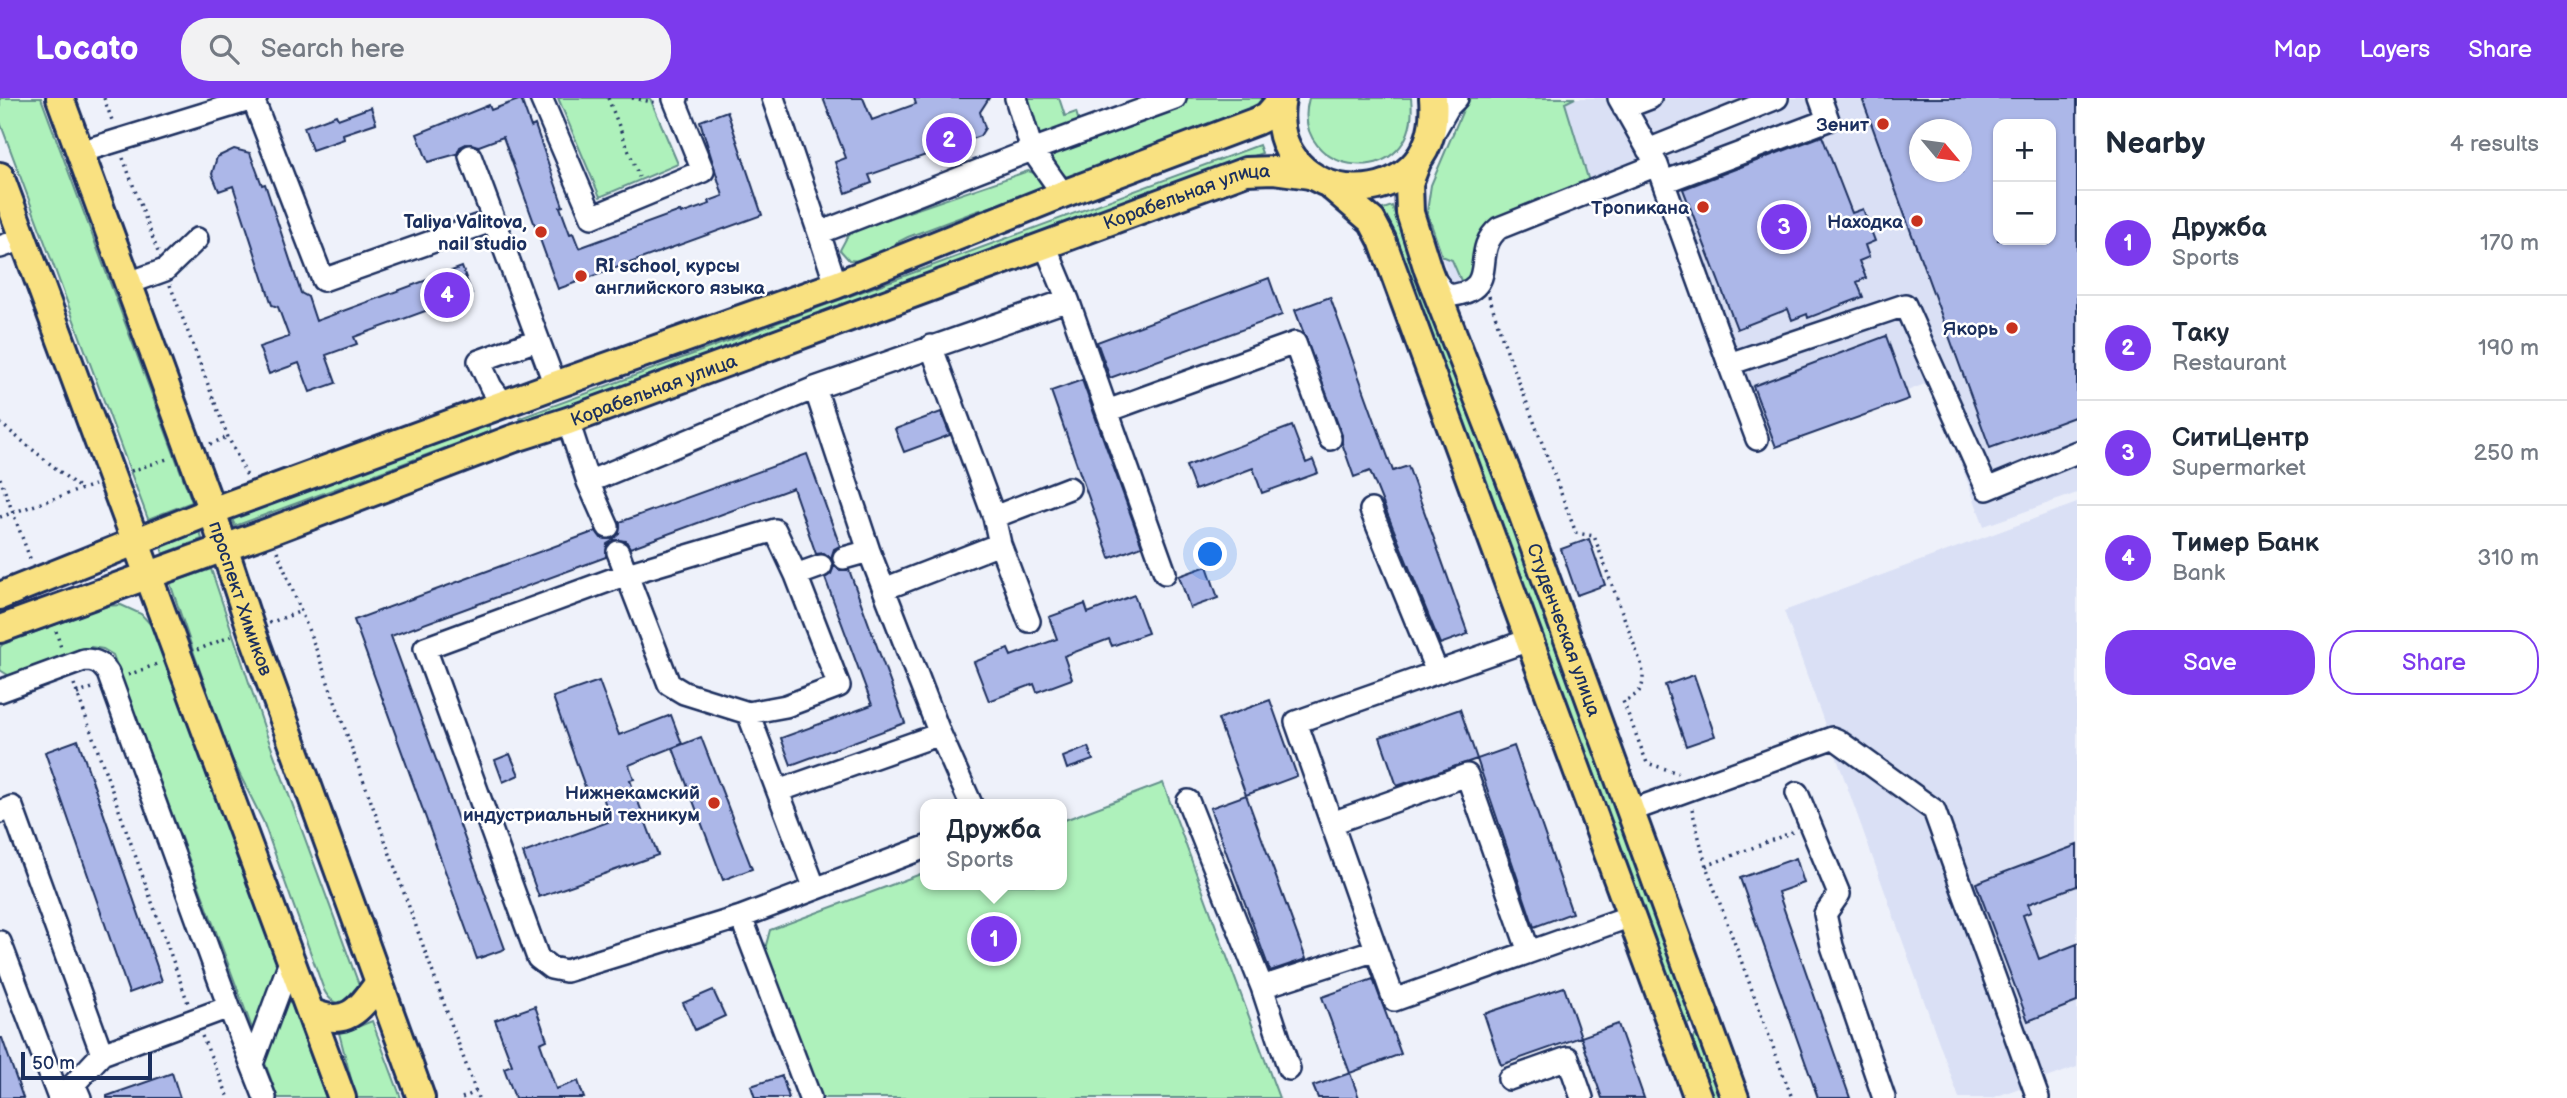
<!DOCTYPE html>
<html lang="en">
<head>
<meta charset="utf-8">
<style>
  body { margin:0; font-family:"Balsamiq Sans",sans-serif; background:#f2f2f3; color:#1f2937 }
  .controls { position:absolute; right:21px; top:21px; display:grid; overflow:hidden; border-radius:14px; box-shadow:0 2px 5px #0004 }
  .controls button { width:63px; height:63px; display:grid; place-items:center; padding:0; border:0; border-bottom:2px solid #e0e1e3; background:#fff; color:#1f2937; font:35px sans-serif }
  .compass { position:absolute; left:1909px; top:21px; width:63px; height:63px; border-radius:50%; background:#fff; box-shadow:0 2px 5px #0004; rotate:119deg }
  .scale { position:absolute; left:21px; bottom:18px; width:131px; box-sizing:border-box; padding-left:7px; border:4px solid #1b2f5e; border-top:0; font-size:19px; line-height:24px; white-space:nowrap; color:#1b2f5e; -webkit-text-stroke:5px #fff; paint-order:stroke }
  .you { position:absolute; left:1211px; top:457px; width:24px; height:24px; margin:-18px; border:5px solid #fff; border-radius:50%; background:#1a73e8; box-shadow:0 0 0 10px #1a73e833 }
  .badge { display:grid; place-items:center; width:46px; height:46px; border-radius:50%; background:#7c3aed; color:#fff; font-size:23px; font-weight:700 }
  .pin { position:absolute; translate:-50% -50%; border:4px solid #fff; box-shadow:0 2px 7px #0006 }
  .popup { position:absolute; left:920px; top:701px; width:147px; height:91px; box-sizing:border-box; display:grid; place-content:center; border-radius:14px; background:#fff; filter:drop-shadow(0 2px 5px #0005); font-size:23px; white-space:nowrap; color:#747a83 }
  .popup b { font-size:26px; color:#1f2937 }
  .popup::after { content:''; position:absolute; left:50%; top:100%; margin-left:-14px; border:14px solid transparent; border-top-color:#fff }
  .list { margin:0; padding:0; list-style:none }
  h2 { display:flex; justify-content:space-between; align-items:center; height:91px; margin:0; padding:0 28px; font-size:30px }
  h2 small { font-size:23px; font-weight:400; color:#747a83 }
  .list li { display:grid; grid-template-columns:46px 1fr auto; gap:21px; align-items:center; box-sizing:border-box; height:105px; padding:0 28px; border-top:2px solid #e0e1e3 }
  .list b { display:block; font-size:26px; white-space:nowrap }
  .list p { margin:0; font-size:23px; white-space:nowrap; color:#747a83 }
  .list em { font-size:23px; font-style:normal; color:#747a83 }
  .actions { display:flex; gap:14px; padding:21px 28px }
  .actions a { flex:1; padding:16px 0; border:2px solid #7c3aed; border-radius:28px; text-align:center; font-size:24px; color:#7c3aed }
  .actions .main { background:#7c3aed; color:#fff }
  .icon { flex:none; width:38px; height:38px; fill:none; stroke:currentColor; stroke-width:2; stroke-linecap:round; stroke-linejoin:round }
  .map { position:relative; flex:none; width:2077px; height:1000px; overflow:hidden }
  header { display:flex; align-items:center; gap:42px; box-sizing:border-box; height:98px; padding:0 35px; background:#7c3aed; color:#fff }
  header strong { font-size:33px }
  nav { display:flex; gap:38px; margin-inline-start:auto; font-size:24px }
  .search { width:490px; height:63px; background:#f2f2f3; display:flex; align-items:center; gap:18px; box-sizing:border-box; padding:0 24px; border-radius:28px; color:#747a83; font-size:26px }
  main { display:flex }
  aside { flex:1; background:#fff }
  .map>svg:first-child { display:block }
  .built { fill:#dae0f5; fill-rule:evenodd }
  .green { fill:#aef1bb; stroke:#64908c; stroke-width:2 }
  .building { fill:#acb7e8; stroke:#1b2f5e; stroke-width:2; fill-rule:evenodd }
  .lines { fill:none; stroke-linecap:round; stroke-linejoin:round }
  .minor-casing { stroke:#1b2f5e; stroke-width:26 }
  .major-casing { stroke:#1b2f5e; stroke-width:32 }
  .path { stroke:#1b2f5e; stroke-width:3.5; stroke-dasharray:2 5; stroke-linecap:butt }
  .minor { stroke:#fff; stroke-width:21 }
  .major { stroke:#f9e181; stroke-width:26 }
  .poi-dot { fill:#c8321e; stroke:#fff; stroke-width:2.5 }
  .labels { text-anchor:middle; stroke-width:5; stroke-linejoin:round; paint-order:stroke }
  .poi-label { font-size:19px; font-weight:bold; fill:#1b2f5e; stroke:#fff; text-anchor:end }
  .street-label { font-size:19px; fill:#1b2f5e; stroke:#fff }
</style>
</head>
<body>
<header>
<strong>Locato</strong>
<div class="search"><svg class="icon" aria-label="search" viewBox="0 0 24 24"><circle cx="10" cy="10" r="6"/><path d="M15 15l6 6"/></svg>Search here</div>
<nav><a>Map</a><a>Layers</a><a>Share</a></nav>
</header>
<main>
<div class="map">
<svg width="2077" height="1000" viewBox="0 0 2077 1000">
  <rect width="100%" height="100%" fill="#eef1fa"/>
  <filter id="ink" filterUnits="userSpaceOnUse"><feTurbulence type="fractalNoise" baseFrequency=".0143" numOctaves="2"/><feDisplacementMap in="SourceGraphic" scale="14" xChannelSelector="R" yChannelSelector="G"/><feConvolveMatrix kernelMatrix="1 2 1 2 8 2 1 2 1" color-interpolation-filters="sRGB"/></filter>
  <g filter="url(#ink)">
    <path class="built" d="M1468,0H2077V395L1984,428L1930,284L1783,342L1751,344L1653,82L1498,142L1492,152V175L1486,193L1458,207L1427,114L1431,87ZM1998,26H2051V142H1998ZM1920,32H1962V74H1920Z
      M2077,405V969L1992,1000H1959L1784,513Z"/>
    <path class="green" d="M0,0H41L192,404L148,421L0,24Z
      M558,0H650L678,66L600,99Z
      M1026,0H1059L1065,18L1076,14L1079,24L1042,38L1038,34Z
      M1186,0H1262L1251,17L1069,81C1059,73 1053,67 1050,54L1053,50Z
      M1309,0H1411C1422,98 1287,79 1309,0Z
      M1468,0H1575L1565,5L1590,87L1500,123L1475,180L1462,185L1452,162L1442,158L1427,114L1431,87Z
      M1259,47L1262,55L523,329L520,320Z
      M1028,73L1040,77L1045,83L1040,94L977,113L908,139L896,145L892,151L876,158L860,163L849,162L840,152L848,137L859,131Z
      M1392,108L1696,923L1684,927L1380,112Z
      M488,325L491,333L235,428L232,421Z
      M200,434L202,441L163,456L161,448Z
      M211,471L266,635L362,895L346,907C335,906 329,902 324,892L263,723L226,649L170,485Z
      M121,507L141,516L154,530L326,1000H278L113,557L103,551L91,549L15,577H8L0,572V549L3,546L105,508Z
      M1163,685L1279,1000H819L765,851L770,832L926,774V787H1062V723Z
      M372,923L401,1000H356L338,931L350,932Z
      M1695,938H1700L1726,1000H1710L1691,944Z"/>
    <path class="building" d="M823,0H863L872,22L916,6L914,0H989L980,14L985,30L980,38L869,77L872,85L846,95L835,64L846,60Z
      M1871,0H2077V318L1990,350L1863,3ZM1998,26H2051V142H1998ZM1920,32H1962V74H1920Z
      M521,1L531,29L535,27L563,108L560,109L570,136L573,135L579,150L680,113L681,116L710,106L709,103L723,98L700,23L727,13L762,117L558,191L503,39L479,48L466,46L460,49L457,56L428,64L417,36L489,7L491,12Z
      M371,9L376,25L343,36L344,41L312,52L304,29L336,17L338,21Z
      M1822,38L1852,115L1863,111L1875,143L1865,147L1869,159L1859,163L1866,180L1857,184L1863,199L1808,220L1807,216L1792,222L1788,211L1737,231L1683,91Z
      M234,51L250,55L262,87L265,86L301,195L308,199L316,223L462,169L472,196L354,239L357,246L326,257L336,285L310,294L299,265L269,276L259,249L289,239L278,209L272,207L233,88L219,93L212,76L217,59Z
      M1269,180L1282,217L1110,280L1097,244Z
      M1330,199L1393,373L1408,368L1468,536L1440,546L1370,373L1354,379L1342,345V337L1295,212Z
      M1886,238L1909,301L1776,349L1753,288Z
      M1082,282L1142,448L1110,460L1051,293Z
      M941,314L950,337L904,354L895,331Z
      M1292,328L1306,365L1313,362L1318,375L1262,395L1253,370L1195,392L1186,368Z
      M807,356L840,448L834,451L831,460L824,455L816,456L793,390L630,450L626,443L614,442L607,446L606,459L391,538L505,851L477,861L354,522L596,433L601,440L613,441L619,436L620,424Z
      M1589,441L1605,487L1577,497L1561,451Z
      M834,468L840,472H849L905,625L791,667L781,640L872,607L825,480L831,476Z
      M1207,468L1218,500L1190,510L1179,478Z
      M1134,497L1148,535L1112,548L1109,541L1064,558L1072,581L1037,594L1034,586L989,603L974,564L1008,551L1011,558L1057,541L1049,519L1085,506L1088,515Z
      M1694,577L1715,638L1686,648L1665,587Z
      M599,583L619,637L671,617L682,646L629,667L634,681L630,682L658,757L539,799L523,755L611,723L601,693L588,697L553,599Z
      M1270,602L1297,678L1246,697L1218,621Z
      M1460,611L1477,661L1397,688L1380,639Z
      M701,639L752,771L723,782L673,650Z
      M78,642L162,883L129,895L45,654Z
      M1514,648L1572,815L1534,829L1477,661Z
      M1088,649L1093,662L1067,671L1063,659Z
      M510,656L519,677L503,684L495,662Z
      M1246,697L1306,861L1270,873L1210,710Z
      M2077,747V788L2028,806L2031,814L2023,817L2039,861L2077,846V904L2028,923L1976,785Z
      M1796,760L1804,785L1778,794L1850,1000H1818L1740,780Z
      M1373,881L1401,956L1350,975L1322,899Z
      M1564,889L1581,939L1501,967L1484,916Z
      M713,892L725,918L695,932L683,905Z
      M535,908L547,942L540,945L556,991L578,983L584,1000H515L504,970L512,967L495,922Z
      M1618,926L1644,1000H1602L1581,939Z
      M0,940H2L23,1000H0Z
      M172,975L180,1000H107V998Z
      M1350,975L1359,1000H1318L1313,988Z
      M782,978L789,1000H755L751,988Z"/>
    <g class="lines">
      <defs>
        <path id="minor" d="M541,0L592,119L703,73L674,1L677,0
          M773,0L819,135
          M1016,0L1032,52L1063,96
          M1619,0L1657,67L1729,266L1905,207L1987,391L2077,354
          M253,1L323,182L494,122
          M1624,10L1650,0
          M1430,41L1449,8L1457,0
          M1648,52L1777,0
          M80,54L256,0
          M470,58L555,287
          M1664,84L1828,22L1820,0
          M1045,147L1068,202L1107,313L1295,245L1330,341
          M0,149L23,141
          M1433,180L1447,198C1504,193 1468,155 1499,130L1657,67
          M129,185L165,172L197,141
          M836,187L819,135L1032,52L1175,0
          M931,248L994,419
          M1729,266L1757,341
          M815,290L869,453L940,636L971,706
          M504,306L491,289L479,263L537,242
          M1107,313L1165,475
          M568,323L588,384L608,429
          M588,384L815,290L1068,202
          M1371,412L1437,574
          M618,454L669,586L684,595L748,615
          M844,460L869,453
          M796,477L821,468
          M884,491L1000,446
          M1029,523L1000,446L994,419L1069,390
          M1529,542L1296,624L1394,902L1631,818
          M0,593L84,562C96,562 101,565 108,575L229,909L265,1000
          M778,693L940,636
          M1797,695L1839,796L1825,816L1832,848L1884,1000
          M1188,703L1262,889L1289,971
          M1630,713L1832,640L1837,642L1934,712L2038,1000
          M0,714L12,709L102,956L229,909
          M1332,725L1467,677L1529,854
          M815,791L748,615L786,608L839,588L796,477L775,432L627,476L425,550L538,860L551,870L566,873L741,819L926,749
          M741,819L810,1000
          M0,844L59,1000
          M1262,889L1376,852
          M252,966L291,861
          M1509,981L1568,960L1582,1000
          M80,1000L74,986L102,956"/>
        <g id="major">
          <path id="s1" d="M60,0L212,413L251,531L421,1000"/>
          <path d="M1282,0C1261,114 1444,127 1433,0"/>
          <path id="s2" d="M1417,64L1409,85L1410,115L1428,172L1510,382L1735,1000"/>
          <path d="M0,78L342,1000"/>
          <path d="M1331,88L1372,123L1382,142L1698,1000"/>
          <path d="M0,498L212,413L555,287L836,187L1063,96L1257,23L1267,18L1281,2"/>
          <path id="s3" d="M0,531L271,433L512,341L568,323L1246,73L1274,72L1310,77"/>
          <path d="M311,914C346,930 359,912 378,886"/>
        </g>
      </defs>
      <use href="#minor" class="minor-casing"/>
      <use href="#major" class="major-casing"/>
      <path class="path" d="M104,0L113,25
        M608,0L639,79
        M632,0L657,5
        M123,60L158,154
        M170,187L228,339L247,378
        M1489,198L1502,239L1576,435L1594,438L1642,568C1645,589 1642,596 1623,603L1647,665L1678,675
        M0,325L81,391
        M210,346L228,339
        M131,373L170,360
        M0,380L31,463
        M0,419L94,387
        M277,453L316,551L478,1000
        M269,525L299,514
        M56,533L62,553
        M197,552L232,538
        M128,577L160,565
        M74,586L188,905
        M77,596L95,589
        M1692,711L1706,768L1792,1000
        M1706,768L1795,733
        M202,938L229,1000
        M462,1000L476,994"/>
      <use href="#minor" class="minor"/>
      <use href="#major" class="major"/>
    </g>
  </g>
  <g class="poi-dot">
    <circle cx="1883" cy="26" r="7"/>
    <circle cx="1703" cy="109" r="7"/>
    <circle cx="1917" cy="123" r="7"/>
    <circle cx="541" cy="134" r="7"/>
    <circle cx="581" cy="178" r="7"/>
    <circle cx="2012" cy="230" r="7"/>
    <circle cx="714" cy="705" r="7"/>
  </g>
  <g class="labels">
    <g class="poi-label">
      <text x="1869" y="33">Зенит</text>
      <text x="1689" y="116">Тропикана</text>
      <text x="527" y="130">Taliya Valitova,<tspan x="527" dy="22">nail studio</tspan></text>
      <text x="1903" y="130">Находка</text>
      <text x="595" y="174" text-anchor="start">RI school, курсы<tspan x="595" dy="22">английского языка</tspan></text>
      <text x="1998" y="237">Якорь</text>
      <text x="700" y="701">Нижнекамский<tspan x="700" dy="22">индустриальный техникум</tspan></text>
    </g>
    <g class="street-label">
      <text dy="7" stroke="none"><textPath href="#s3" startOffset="1264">Корабельная улица</textPath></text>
      <text dy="7" stroke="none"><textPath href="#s3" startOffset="696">Корабельная улица</textPath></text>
      <text dy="7" stroke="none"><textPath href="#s1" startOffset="532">проспект Химиков</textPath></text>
      <text dy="7" stroke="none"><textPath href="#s2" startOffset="497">Студенческая улица</textPath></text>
    </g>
  </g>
</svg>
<div class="controls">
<button>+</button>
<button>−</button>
</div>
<svg class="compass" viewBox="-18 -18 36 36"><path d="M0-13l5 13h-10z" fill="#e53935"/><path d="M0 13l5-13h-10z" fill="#747a83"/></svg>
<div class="scale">50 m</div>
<div class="you"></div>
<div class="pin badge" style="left:994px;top:841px">1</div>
<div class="popup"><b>Дружба</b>Sports</div>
<div class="pin badge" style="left:949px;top:42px">2</div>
<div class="pin badge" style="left:1784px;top:129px">3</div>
<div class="pin badge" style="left:447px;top:197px">4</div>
</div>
<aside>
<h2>Nearby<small>4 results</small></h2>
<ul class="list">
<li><span class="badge">1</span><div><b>Дружба</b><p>Sports</p></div><em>170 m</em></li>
<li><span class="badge">2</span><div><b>Таку</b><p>Restaurant</p></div><em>190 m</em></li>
<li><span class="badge">3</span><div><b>СитиЦентр</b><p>Supermarket</p></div><em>250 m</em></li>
<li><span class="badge">4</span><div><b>Тимер Банк</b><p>Bank</p></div><em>310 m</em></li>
</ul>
<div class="actions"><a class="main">Save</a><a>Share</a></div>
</aside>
</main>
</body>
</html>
